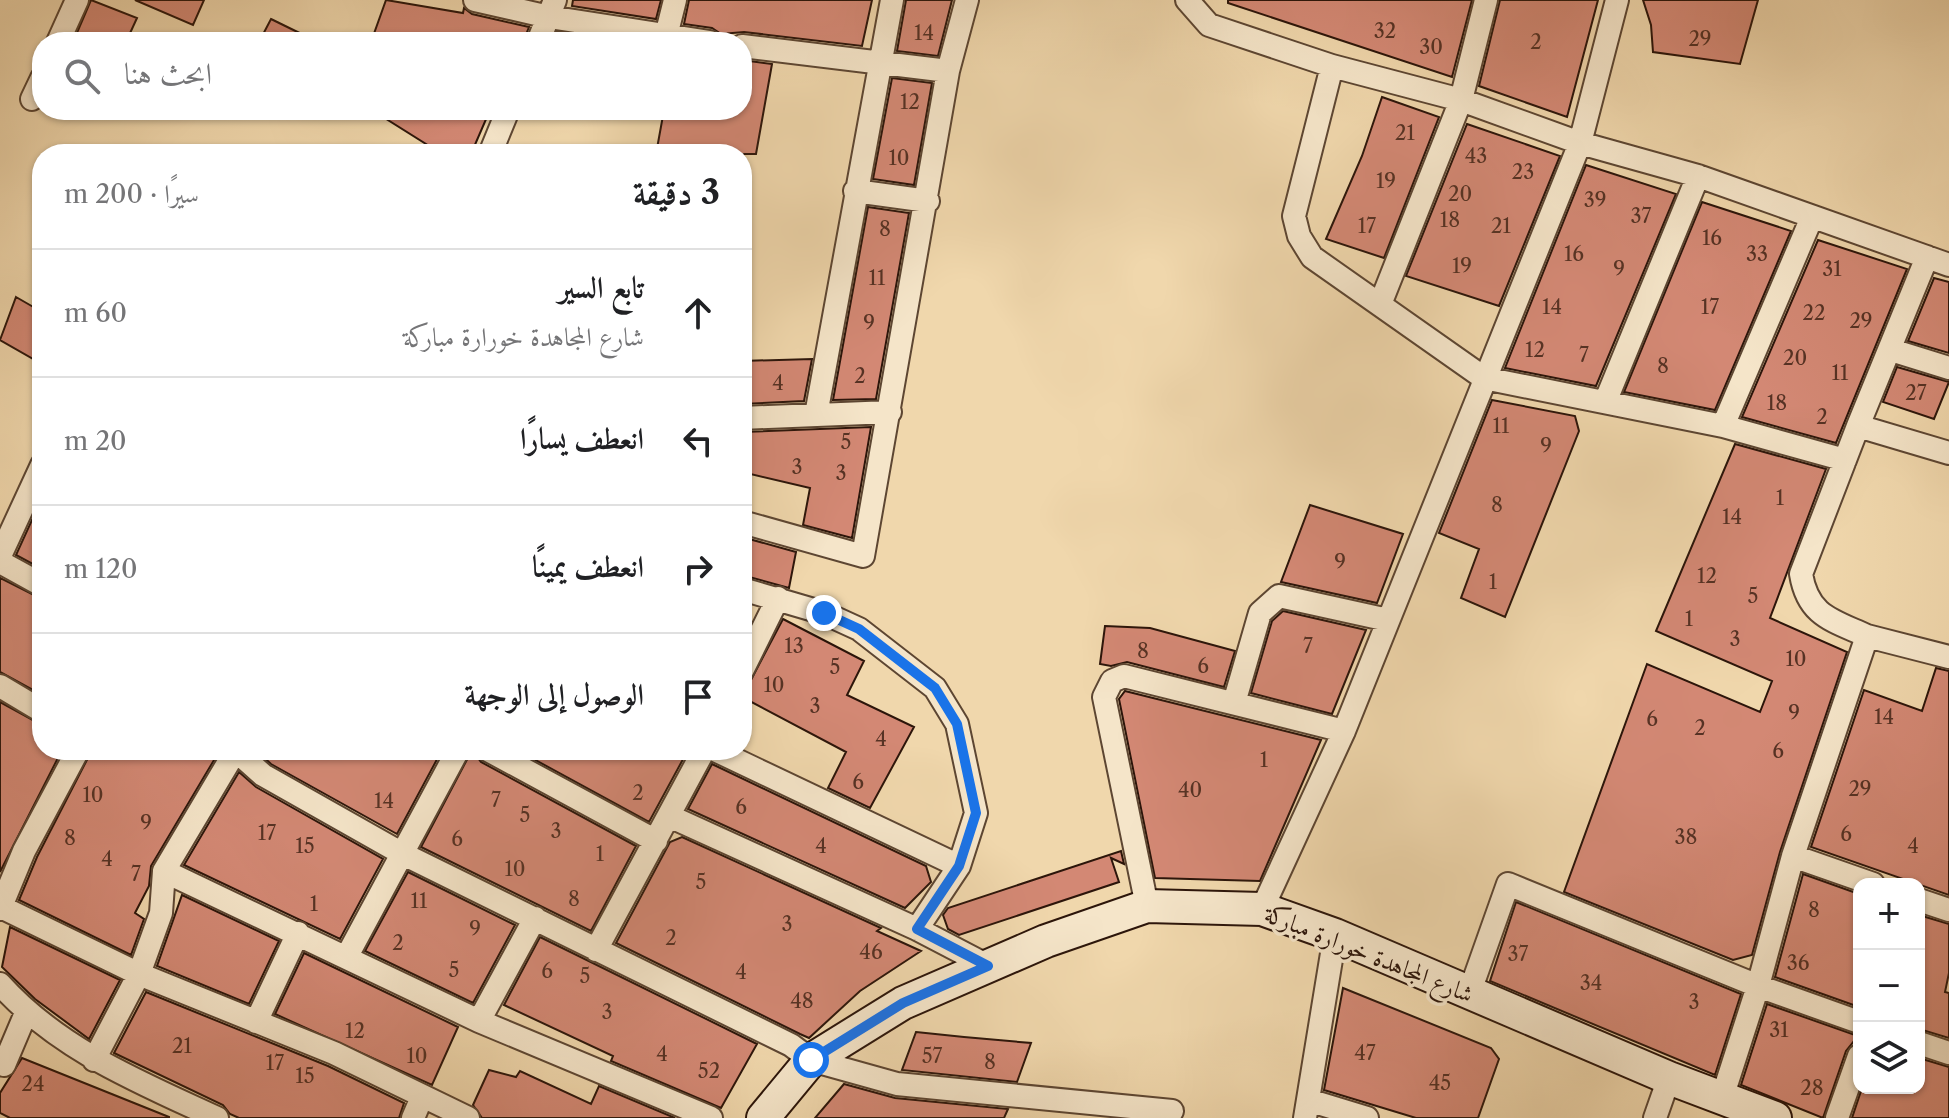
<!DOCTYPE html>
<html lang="ar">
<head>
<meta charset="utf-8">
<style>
  body { margin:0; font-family:"Libre Caslon Text",Amiri,serif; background:#f2f2f2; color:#202124; direction:rtl }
  .controls { position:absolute; right:24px; bottom:24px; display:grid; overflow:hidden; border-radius:16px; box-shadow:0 2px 6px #0004 }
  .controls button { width:72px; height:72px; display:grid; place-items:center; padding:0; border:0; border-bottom:2px solid #e0e0e0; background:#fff; color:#202124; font:40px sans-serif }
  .stop { position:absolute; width:24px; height:24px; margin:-18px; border:6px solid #1a73e8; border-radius:50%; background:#fff }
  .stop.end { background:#1a73e8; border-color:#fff; box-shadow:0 2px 8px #0008 }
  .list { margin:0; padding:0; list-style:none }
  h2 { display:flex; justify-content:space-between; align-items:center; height:104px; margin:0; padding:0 32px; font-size:34px }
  h2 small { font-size:26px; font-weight:400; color:#757577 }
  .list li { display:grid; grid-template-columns:52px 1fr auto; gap:24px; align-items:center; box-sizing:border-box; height:128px; padding:0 32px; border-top:2px solid #e0e0e0 }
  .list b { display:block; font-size:30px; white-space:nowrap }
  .list p { margin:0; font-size:26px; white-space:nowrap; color:#757577 }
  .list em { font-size:26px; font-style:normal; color:#757577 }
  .icon { flex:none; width:44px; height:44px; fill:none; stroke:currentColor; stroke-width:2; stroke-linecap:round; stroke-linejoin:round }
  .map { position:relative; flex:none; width:1949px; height:1118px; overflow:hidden; direction:ltr }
  .search { position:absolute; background:#fff; box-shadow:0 2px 6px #0004; left:32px; top:32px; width:720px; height:88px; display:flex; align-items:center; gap:20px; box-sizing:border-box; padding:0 28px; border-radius:32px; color:#757577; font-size:30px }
  .panel { position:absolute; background:#fff; box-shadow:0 2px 6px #0004; left:32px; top:144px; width:720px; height:616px; border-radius:32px; direction:rtl }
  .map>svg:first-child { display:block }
  .building { fill:#d38874; stroke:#2c150a; stroke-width:2 }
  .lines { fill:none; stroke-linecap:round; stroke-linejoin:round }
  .street-casing { stroke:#5d4632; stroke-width:26 }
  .secondary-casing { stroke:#2c150a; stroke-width:36 }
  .street { stroke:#f5e5c9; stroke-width:22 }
  .secondary { stroke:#f5e5c9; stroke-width:32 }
  .route { stroke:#1a73e8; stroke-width:10 }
  .labels { text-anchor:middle; stroke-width:7; stroke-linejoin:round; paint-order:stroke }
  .number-label { font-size:20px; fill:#563224 }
  .street-label { font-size:24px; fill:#2c150a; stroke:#f5e5c9 }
</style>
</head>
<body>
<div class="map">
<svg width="1949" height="1118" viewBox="0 0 1949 1118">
  <rect width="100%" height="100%" fill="#f0d7ac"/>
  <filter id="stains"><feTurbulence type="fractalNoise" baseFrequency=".0025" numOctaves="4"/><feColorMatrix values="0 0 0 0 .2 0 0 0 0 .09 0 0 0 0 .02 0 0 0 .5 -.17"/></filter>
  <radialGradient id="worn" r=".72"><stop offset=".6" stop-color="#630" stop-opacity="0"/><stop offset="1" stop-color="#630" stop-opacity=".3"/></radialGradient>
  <path class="building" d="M91,0L137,18L126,42H73Z
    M135,0H204L193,25Z
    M386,0L463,13L464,8L472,14L529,27L523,42H371Z
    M573,0H661L656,19L572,6Z
    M689,0H872L862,46L744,32L721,34L712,28L684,24Z
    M906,0H952L938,56L897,51Z
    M1228,0H1472L1452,77L1228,3Z
    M1500,0H1598L1567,117L1479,86Z
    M1643,0H1758L1740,64L1653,52L1651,25Z
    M271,19L318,42H259Z
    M742,60L772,64L756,154H656L664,110H742Z
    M892,78L932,83L914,185L873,179Z
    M1382,97L1439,117L1384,258L1326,239L1362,156Z
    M372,110H490L471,154H442Z
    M1467,124L1560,156L1499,306L1406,276Z
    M1586,165L1676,194L1596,386L1505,368Z
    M1702,202L1791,231L1715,410L1624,392Z
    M868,207L909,213L876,399L833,400Z
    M1818,240L1907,269L1836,443L1742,417Z
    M1934,278L1949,282V353L1908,341Z
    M16,297L42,312V364L0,340Z
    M812,359L804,401L742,404V361Z
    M1897,367L1949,382L1934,419L1883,402Z
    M1492,400L1575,416L1579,431L1505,617L1461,598L1479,549L1439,533Z
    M871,427L852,538L803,525L810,488L742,472V432Z
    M1735,444L1826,469L1770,618L1847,652L1780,852L1752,955L1733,960L1564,892L1647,664L1760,712L1772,681L1656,631Z
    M42,498V569L16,555Z
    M1310,505L1403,534L1377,603L1281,582Z
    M742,537L796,552L789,588L742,575Z
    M0,578L42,599V695L0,672Z
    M1283,611L1366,630L1332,714L1251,693L1272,621Z
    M783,619L864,661L847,695L914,727L870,808L828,788L846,752L742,697Z
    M1105,626L1150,628L1235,651L1224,687L1127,662L1111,666L1100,664Z
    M1936,668L1949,671V895L1811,847L1864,690L1922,711Z
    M1125,691L1321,740L1260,881L1155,878L1119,699Z
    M0,702L42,725V750H62L0,872Z
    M92,750H220L151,866L149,886L135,913L144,919L131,955L19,900L37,857Z
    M256,750H442L397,834L271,764Z
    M472,750L481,762L636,846L591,931L421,847Z
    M517,750H688L649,822Z
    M712,764L926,866L931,882L905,908L688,809Z
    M239,772L256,787L383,859L340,939L184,865Z
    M682,837L881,928L877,931L921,951L860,991L809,1038L800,1034L616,943L670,842Z
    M1121,851L1124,864L1111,858L1119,882L959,935L948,929L943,915L948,908Z
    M408,872L515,925L473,1003L365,951Z
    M1803,874L1859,894V1007L1775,977Z
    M182,895L279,941L249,1004L157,966Z
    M1516,902L1741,994L1715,1075L1490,981Z
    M1919,915L1949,924V973L1945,992L1949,993V1038L1919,1029Z
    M10,927L120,980L89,1039L35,999L2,967Z
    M540,937L757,1044L721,1108L611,1061L613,1056L504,1005Z
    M304,953L458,1027L432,1085L275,1014Z
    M1343,988L1491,1048L1499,1059L1478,1118H1416L1324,1090Z
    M146,992L328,1066L404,1103L399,1118H239L230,1114L223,1105L114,1053Z
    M1767,1004L1858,1036L1846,1051L1823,1118L1741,1085Z
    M916,1032L964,1037L1031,1043L1017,1082L902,1070Z
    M22,1058L169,1117V1118H10L0,1113V1093Z
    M1919,1058L1949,1067V1118H1852L1862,1088H1919Z
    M489,1070L516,1077L520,1071L591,1104L599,1086L675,1118H482L473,1105Z
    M844,1084L895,1098L1008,1109L1004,1118H815Z"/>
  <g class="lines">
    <defs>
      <path id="street" d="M475,0L549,17L710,42
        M1187,0L1209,25L1332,66L1461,100L1580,143L1698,176L1949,265
        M666,36L675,0
        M58,42L77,0
        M538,42L555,0
        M742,46L948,71
        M1332,66L1294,216L1299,236L1312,257L1484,378L1723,426L1812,217
        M32,99L42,78
        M490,154L508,110
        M855,191L928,201
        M1927,257L1858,426L1949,453
        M1381,302L1461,100L1486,0
        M1891,350L1949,368
        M1606,400L1698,176
        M816,415L892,0
        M742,418L890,412
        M1723,426L1845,460
        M1858,426L1801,574C1808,616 1832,620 1867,636
        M742,522L863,556L948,71L967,0
        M0,556L42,465
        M0,562L42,585
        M742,589L824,613L859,629L935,688L957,724L976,813L959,866
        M742,671L778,598
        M0,686L42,711
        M1234,703L1260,613L1279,596L1388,620
        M235,750L263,775L401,853L791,1045L811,1060L897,1084L1172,1111
        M488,750L656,841
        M715,750L959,866L917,929
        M669,816L917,929L988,966
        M1793,856L1873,884
        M164,871L479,1021L711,1118
        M1919,900L1949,910
        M1147,906L1104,697L1112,681L1124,676L1344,731
        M1,907L139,974L334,1053L468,1118
        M0,909L24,851L78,750
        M1262,909L1344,731L1580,143L1617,0
        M596,950L704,750
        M347,956L458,750
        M0,984C58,1049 139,1082 217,1118
        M1469,994L1508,884L1758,986L1859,1022
        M479,1021L535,918
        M256,1022L298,933
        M1919,1043L1949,1053
        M94,1060L139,974L161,913L164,871L236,750
        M0,1064L4,1065L26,1013
        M1722,1098L1758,986L1793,856L1867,636L1949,657
        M1308,1100L1367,1118
        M413,1118L422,1097
        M1305,1118L1335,935
        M1655,1118L1669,1078
        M1837,1118L1859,1056"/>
      <path id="secondary" d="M763,1118L811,1060L903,1003L1046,941L1147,906L1262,909L1335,935L1669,1078L1775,1118"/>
    </defs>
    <use href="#street" class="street-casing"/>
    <use href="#secondary" class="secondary-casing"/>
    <use href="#street" class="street"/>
    <use href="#secondary" class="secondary"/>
  </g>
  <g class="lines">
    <path class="route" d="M811,1060L903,1003L988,966L917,929L959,866L976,813L957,724L935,688L859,629L824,613"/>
  </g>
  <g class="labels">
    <g class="number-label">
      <text x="1385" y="38">32</text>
      <text x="924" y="40">14</text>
      <text x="1700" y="46">29</text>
      <text x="1536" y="49">2</text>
      <text x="1431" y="54">30</text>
      <text x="910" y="109">12</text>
      <text x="1405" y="140">21</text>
      <text x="1476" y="163">43</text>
      <text x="899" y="165">10</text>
      <text x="1523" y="179">23</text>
      <text x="1386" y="188">19</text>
      <text x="1460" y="201">20</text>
      <text x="1595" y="207">39</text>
      <text x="1641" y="223">37</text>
      <text x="1450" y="227">18</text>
      <text x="1367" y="233">17</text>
      <text x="1501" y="233">21</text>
      <text x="885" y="236">8</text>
      <text x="1712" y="245">16</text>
      <text x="1574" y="261">16</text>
      <text x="1757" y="261">33</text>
      <text x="1462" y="273">19</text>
      <text x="1619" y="276">9</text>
      <text x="1832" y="276">31</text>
      <text x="877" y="285">11</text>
      <text x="1552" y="314">14</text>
      <text x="1710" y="314">17</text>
      <text x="1814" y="320">22</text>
      <text x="1861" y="328">29</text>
      <text x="869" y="330">9</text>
      <text x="1535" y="357">12</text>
      <text x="1584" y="362">7</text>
      <text x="1795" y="365">20</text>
      <text x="1663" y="373">8</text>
      <text x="1840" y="380">11</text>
      <text x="860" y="383">2</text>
      <text x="778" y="390">4</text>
      <text x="1916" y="400">27</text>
      <text x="1777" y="410">18</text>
      <text x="1822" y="424">2</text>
      <text x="1501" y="433">11</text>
      <text x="846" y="449">5</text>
      <text x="1546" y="453">9</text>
      <text x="797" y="474">3</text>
      <text x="841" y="480">3</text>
      <text x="1780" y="505">1</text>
      <text x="1497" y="512">8</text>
      <text x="1732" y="524">14</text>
      <text x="1340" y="569">9</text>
      <text x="1707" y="583">12</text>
      <text x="1493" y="589">1</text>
      <text x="1753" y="603">5</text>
      <text x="1689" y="626">1</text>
      <text x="1735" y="646">3</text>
      <text x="794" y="653">13</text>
      <text x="1308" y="653">7</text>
      <text x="1143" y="658">8</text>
      <text x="1796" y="666">10</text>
      <text x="1203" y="673">6</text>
      <text x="835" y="674">5</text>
      <text x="774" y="692">10</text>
      <text x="815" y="713">3</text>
      <text x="1794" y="720">9</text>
      <text x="1884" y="724">14</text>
      <text x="1652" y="726">6</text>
      <text x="1700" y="735">2</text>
      <text x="881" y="746">4</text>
      <text x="1778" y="758">6</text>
      <text x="1264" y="767">1</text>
      <text x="858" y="789">6</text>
      <text x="1860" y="796">29</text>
      <text x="1190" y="797">40</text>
      <text x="638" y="800">2</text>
      <text x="93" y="802">10</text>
      <text x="496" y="807">7</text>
      <text x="384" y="808">14</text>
      <text x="741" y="814">6</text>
      <text x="525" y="822">5</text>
      <text x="146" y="830">9</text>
      <text x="556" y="838">3</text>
      <text x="267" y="840">17</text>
      <text x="1846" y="841">6</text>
      <text x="1686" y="844">38</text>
      <text x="70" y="845">8</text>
      <text x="457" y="846">6</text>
      <text x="305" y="853">15</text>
      <text x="821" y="853">4</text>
      <text x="1913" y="853">4</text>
      <text x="600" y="861">1</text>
      <text x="107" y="866">4</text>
      <text x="515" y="876">10</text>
      <text x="136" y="881">7</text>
      <text x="701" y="889">5</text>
      <text x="574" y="906">8</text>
      <text x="419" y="908">11</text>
      <text x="314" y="911">1</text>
      <text x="1814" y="917">8</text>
      <text x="787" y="931">3</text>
      <text x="475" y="936">9</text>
      <text x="671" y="945">2</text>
      <text x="398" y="950">2</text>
      <text x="871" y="959">46</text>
      <text x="1518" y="961">37</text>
      <text x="1798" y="970">36</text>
      <text x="454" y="977">5</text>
      <text x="547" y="978">6</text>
      <text x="741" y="979">4</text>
      <text x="585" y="983">5</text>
      <text x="1591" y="990">34</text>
      <text x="802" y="1008">48</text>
      <text x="1694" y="1009">3</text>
      <text x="607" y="1019">3</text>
      <text x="1779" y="1037">31</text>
      <text x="355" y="1038">12</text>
      <text x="182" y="1053">21</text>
      <text x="1365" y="1060">47</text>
      <text x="662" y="1061">4</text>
      <text x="417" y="1063">10</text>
      <text x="932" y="1063">57</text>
      <text x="990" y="1069">8</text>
      <text x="275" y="1070">17</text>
      <text x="709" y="1078">52</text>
      <text x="305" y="1083">15</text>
      <text x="1440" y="1090">45</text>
      <text x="33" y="1091">24</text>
      <text x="1812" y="1095">28</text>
    </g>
    <g class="street-label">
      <text transform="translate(1369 954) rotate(22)" y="8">شارع المجاهدة خورارة مباركة</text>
    </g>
  </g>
  <rect width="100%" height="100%" filter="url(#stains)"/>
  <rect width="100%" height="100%" fill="url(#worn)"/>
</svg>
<div class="controls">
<button>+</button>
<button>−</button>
<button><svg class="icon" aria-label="layers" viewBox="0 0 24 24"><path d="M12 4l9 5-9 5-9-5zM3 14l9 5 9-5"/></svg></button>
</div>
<div class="stop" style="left:811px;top:1060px"></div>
<div class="stop end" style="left:824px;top:613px"></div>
<div class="search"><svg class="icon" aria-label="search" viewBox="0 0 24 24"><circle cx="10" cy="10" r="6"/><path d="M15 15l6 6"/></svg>ابحث هنا</div>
<section class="panel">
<h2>3 دقيقة<small>سيرًا · 200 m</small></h2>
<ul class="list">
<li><svg class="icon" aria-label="ahead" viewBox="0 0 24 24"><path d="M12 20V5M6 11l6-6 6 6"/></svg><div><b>تابع السير</b><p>شارع المجاهدة خورارة مباركة</p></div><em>60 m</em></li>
<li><svg class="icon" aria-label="left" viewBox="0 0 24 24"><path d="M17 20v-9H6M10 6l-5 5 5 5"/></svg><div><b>انعطف يسارًا</b></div><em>20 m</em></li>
<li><svg class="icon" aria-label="right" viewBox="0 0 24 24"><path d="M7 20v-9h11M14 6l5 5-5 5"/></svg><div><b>انعطف يمينًا</b></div><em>120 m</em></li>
<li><svg class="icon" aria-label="arrive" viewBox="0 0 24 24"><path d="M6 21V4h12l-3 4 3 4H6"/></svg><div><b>الوصول إلى الوجهة</b></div></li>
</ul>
</section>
</div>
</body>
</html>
